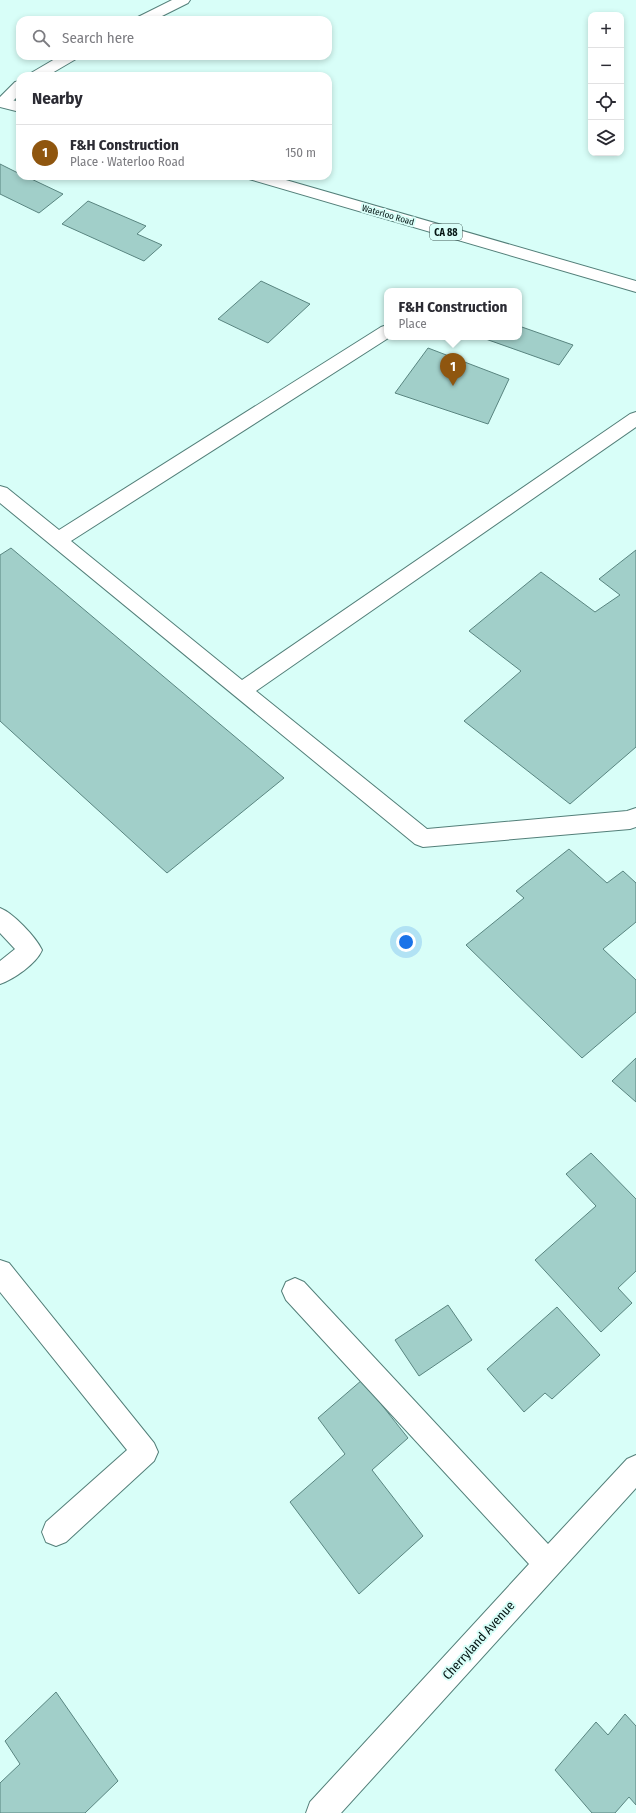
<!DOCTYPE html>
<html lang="en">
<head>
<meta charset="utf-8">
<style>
  body { margin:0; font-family:"Fira Sans Condensed",sans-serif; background:#f7f7f7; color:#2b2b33 }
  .controls { position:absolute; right:12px; top:12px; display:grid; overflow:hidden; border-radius:8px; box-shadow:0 2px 6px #0003 }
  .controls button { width:36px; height:36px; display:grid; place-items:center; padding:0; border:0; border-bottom:1px solid #e1e1e2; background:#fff; color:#2b2b33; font:20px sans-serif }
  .you { position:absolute; left:406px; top:942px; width:14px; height:14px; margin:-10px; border:3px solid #fff; border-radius:50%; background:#1a73e8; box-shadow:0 0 0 6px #1a73e833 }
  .badge { display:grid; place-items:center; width:26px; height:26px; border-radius:50%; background:#8f560f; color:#fff; font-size:13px; font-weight:700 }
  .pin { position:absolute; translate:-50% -33px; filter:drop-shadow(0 1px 2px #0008) }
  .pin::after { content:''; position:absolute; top:21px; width:14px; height:12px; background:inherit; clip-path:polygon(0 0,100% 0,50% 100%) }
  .popup { position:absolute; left:384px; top:288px; width:138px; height:52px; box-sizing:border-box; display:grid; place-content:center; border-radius:8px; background:#fff; filter:drop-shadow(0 1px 3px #0005); font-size:13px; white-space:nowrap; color:#7c7c81 }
  .popup b { font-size:15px; color:#2b2b33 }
  .popup::after { content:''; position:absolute; left:50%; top:100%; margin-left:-8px; border:8px solid transparent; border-top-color:#fff }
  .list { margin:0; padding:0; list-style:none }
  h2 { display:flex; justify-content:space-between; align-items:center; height:52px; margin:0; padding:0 16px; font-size:17px }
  h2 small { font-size:13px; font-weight:400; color:#7c7c81 }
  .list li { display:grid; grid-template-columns:26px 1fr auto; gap:12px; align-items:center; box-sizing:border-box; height:56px; padding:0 16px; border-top:1px solid #e1e1e2 }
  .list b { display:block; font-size:15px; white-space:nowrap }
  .list p { margin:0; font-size:13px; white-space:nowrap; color:#7c7c81 }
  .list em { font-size:13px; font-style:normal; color:#7c7c81 }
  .icon { flex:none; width:22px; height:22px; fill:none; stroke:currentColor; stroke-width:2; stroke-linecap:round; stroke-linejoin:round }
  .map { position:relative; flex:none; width:636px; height:1813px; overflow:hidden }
  .search { position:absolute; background:#fff; box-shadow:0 2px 6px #0003; left:16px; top:16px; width:316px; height:44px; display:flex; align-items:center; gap:10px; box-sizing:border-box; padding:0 14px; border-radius:12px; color:#7c7c81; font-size:15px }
  .panel { position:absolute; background:#fff; box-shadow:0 2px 6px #0003; left:16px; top:72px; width:316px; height:108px; border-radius:12px }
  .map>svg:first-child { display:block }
  .building { fill:#a1cfc9; stroke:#598580 }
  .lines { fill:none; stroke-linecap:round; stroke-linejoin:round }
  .minor-casing { stroke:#537f79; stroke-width:2 }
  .major-casing { stroke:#537f79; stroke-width:2 }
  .minor { fill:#fff; fill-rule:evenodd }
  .major { fill:#fff; fill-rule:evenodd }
  .labels { text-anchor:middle; stroke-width:4; stroke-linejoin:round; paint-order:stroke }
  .far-street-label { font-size:9px; fill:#031412; stroke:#d8fef8 }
  .shield { fill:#d8fef8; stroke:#435a57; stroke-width:1 }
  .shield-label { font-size:10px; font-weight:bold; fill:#031412 }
  .near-street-label { font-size:13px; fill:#031412; stroke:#d8fef8 }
</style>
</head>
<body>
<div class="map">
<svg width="636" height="1813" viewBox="0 0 636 1813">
  <rect width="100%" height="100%" fill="#d8fef8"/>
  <path class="building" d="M0,164L20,174V176H25L63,194L39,213L0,194Z
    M88,201L146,226L137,234L162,245L144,261L62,224Z
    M261,281L310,304L268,343L218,319Z
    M519,326L573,345L559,365L480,337H519Z
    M428,348L509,379L488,424L395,393Z
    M11,548L284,778L167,873L0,721V555Z
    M636,550V747L570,804L464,721L521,671L469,631L541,572L595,612L620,595L599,579Z
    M569,849L607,883L623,871L636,883V922L603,949L636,980V1012L582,1058L466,945L524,898L516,891Z
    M636,1058V1102L612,1081Z
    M591,1153L636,1199V1271L618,1288L632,1303L601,1332L535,1260L596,1206L566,1174Z
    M448,1305L472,1340L419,1376L395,1340Z
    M557,1307L600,1355L552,1399L545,1393L524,1412L487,1369Z
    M362,1380L408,1438L372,1470L423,1536L359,1594L290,1502L345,1454L318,1418Z
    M56,1692L118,1781L85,1813H0V1783L20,1764L5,1741Z
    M625,1714L636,1726V1805L629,1797L615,1813H592L555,1770L596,1722L608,1735Z"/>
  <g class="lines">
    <defs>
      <path id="minor" d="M172,0H190L188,3L154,20H136L138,17Z
        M60,56H78L76,59L47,76H29L31,73Z
        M20,81V94L8,106L0,107V97L15,82Z
        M387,325V337H390L71,541L242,680L630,414L636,412V427L256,691L427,829L627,811L636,808V827L630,829L423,847L415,844L0,503V486L7,488L59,530L381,327Z
        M0,908C13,913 36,937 42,950C36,964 14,979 0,984V961L15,949L0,933Z
        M0,1260L9,1263L154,1443L158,1452L154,1461L66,1542L56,1546L46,1542L42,1532L46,1522L127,1450L0,1292Z
        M295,1278L304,1282L548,1544L627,1459L636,1455V1488L341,1813H306L310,1802L529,1564L286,1300L282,1291L286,1282Z"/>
      <path id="major" d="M0,97L20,102V112L0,107Z
        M247,176H272L636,281V292L249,179Z"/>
    </defs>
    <use href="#minor" class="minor-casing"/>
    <use href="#major" class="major-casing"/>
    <use href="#minor" class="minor"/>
    <use href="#major" class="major"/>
  </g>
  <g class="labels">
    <g class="far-street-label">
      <text transform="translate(388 215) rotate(16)" y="3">Waterloo Road</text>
    </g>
    <rect class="shield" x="430" y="224" width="32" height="16" rx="3"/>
    <g class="shield-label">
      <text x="446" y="236">CA 88</text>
    </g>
    <g class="near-street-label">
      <text transform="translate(478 1640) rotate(-48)" y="5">Cherryland Avenue</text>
    </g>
  </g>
</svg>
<div class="controls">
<button>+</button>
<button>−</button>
<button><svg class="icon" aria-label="locate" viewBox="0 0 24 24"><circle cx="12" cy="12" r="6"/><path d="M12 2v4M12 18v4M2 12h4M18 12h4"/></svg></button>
<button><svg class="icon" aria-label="layers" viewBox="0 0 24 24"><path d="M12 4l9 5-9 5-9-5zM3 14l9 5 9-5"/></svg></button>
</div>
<div class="you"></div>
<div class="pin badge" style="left:453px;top:386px">1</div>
<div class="popup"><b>F&amp;H Construction</b>Place</div>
<div class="search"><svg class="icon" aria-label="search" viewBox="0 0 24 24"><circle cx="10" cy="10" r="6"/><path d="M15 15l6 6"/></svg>Search here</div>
<section class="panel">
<h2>Nearby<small></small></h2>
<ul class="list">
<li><span class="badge">1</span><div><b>F&amp;H Construction</b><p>Place · Waterloo Road</p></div><em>150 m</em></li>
</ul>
</section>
</div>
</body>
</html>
